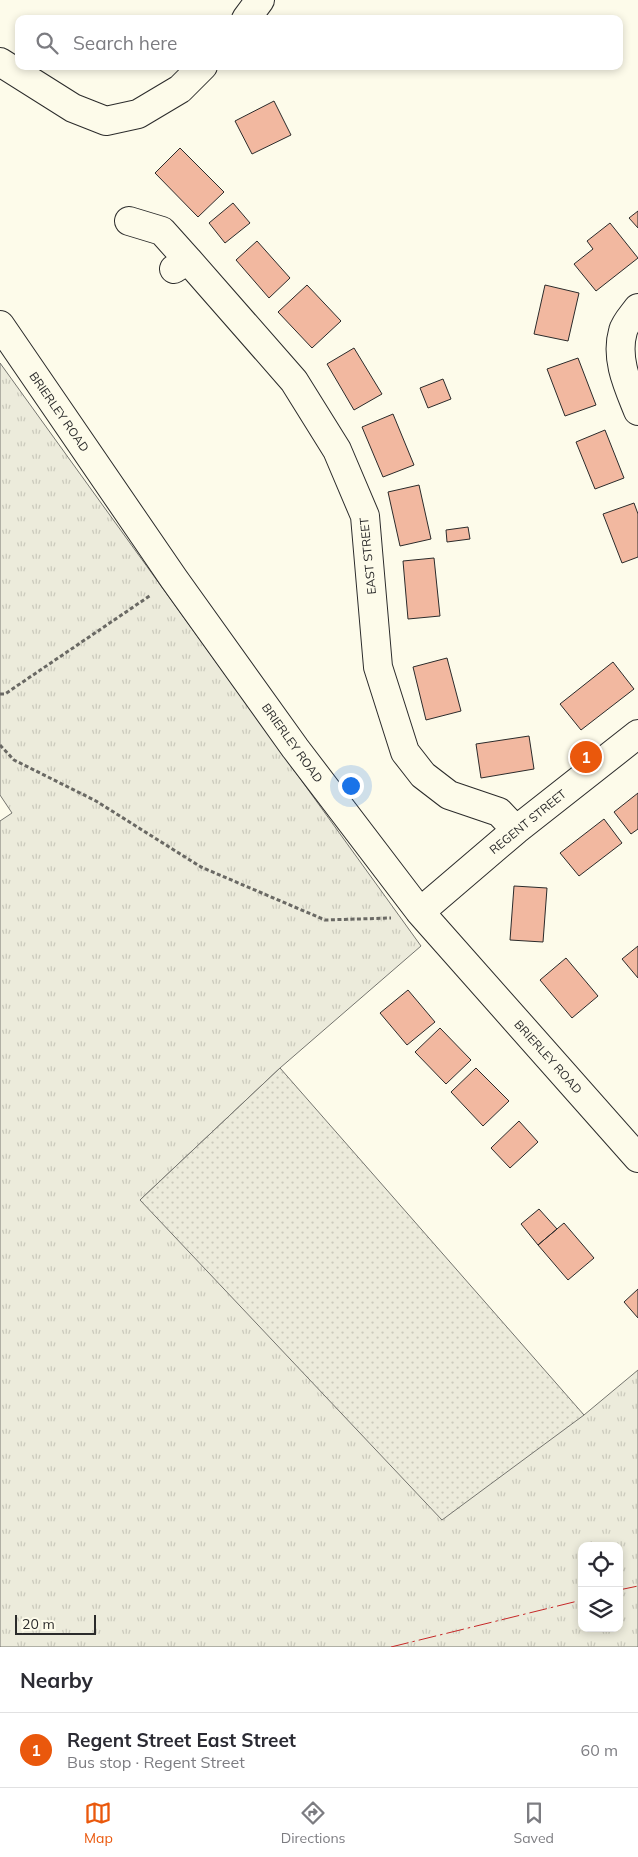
<!DOCTYPE html>
<html lang="en">
<head>
<meta charset="utf-8">
<style>
  body { margin:0; font-family:Mulish,sans-serif; background:#f7f7f7; color:#2b2b33 }
  .controls { position:absolute; right:15px; bottom:15px; display:grid; overflow:hidden; border-radius:10px; box-shadow:0 2px 8px #0003 }
  .controls button { width:45px; height:45px; display:grid; place-items:center; padding:0; border:0; border-bottom:1px solid #e1e1e2; background:#fff; color:#2b2b33; font:25px sans-serif }
  .scale { position:absolute; left:15px; bottom:12px; width:81px; box-sizing:border-box; padding-left:5px; border:2px solid #2b2b2b; border-top:0; font-size:14px; line-height:18px; white-space:nowrap; color:#2b2b2b; -webkit-text-stroke:4px #fdfbea; paint-order:stroke }
  .you { position:absolute; left:350px; top:785px; width:18px; height:18px; margin:-12px; border:4px solid #fff; border-radius:50%; background:#1a73e8; box-shadow:0 0 0 8px #1a73e833 }
  .badge { display:grid; place-items:center; width:32px; height:32px; border-radius:50%; background:#ea580c; color:#fff; font-size:16px; font-weight:700 }
  .pin { position:absolute; translate:-50% -50%; border:2px solid #fff; box-shadow:0 1px 5px #0006 }
  .list { margin:0; padding:0; list-style:none }
  h2 { display:flex; justify-content:space-between; align-items:center; height:65px; margin:0; padding:0 20px; font-size:21px }
  h2 small { font-size:16px; font-weight:400; color:#7c7c81 }
  .list li { display:grid; grid-template-columns:32px 1fr auto; gap:15px; align-items:center; box-sizing:border-box; height:75px; padding:0 20px; border-top:1px solid #e1e1e2 }
  .list b { display:block; font-size:19px; white-space:nowrap }
  .list p { margin:0; font-size:16px; white-space:nowrap; color:#7c7c81 }
  .list em { font-size:16px; font-style:normal; color:#7c7c81 }
  .icon { flex:none; width:28px; height:28px; fill:none; stroke:currentColor; stroke-width:2; stroke-linecap:round; stroke-linejoin:round }
  .map { position:relative; flex:none; width:638px; height:1647px; overflow:hidden }
  .search { position:absolute; background:#fff; box-shadow:0 2px 8px #0003; left:15px; right:15px; top:15px; height:55px; display:flex; align-items:center; gap:12px; box-sizing:border-box; padding:0 18px; border-radius:10px; color:#7c7c81; font-size:19px }
  .sheet { height:140px; background:#fff }
  nav { display:flex; justify-content:space-around; align-items:center; box-sizing:border-box; height:70px; border-top:1px solid #e1e1e2; background:#fff; font-size:14px; color:#7c7c81 }
  nav a { display:grid; justify-items:center; gap:2px }
  nav .on { color:#ea580c }
  .map>svg:first-child { display:block }
  .grass { fill:url(#grass-tufts); stroke:#74746e; fill-rule:evenodd }
  .garden { fill:url(#garden-dots); stroke:#74746e }
  .building { fill:#f2b8a0; stroke:#2b2b2b }
  .lines { fill:none; stroke-linecap:round; stroke-linejoin:round }
  .minor-casing { stroke:#2b2b2b; stroke-width:30 }
  .path { stroke:#6a6964; stroke-width:3; stroke-dasharray:4 2.5; stroke-linecap:butt }
  .minor { stroke:#fdfbea; stroke-width:28 }
  .power { stroke:#c62828; stroke-width:1; stroke-dasharray:18 4 2.5 4; stroke-linecap:butt }
  .labels { text-anchor:middle; stroke-width:4; stroke-linejoin:round; paint-order:stroke }
  .street-label { font-size:12px; fill:#2b2b2b; stroke:#fdfbea }
</style>
</head>
<body>
<div class="map">
<svg width="638" height="1647" viewBox="0 0 638 1647">
  <defs>
    <pattern id="grass-tufts" width="24" height="20" patternUnits="userSpaceOnUse" patternTransform="scale(1.25)"><rect width="24" height="20" fill="#ecebdb"/><path d="M3 7l-1-3M5 7V3M7 7l1-3M15 17l-1-3M17 17v-4M19 17l1-3" fill="none" stroke="#cbcabc"/></pattern>
    <pattern id="garden-dots" width="8" height="8" patternUnits="userSpaceOnUse" patternTransform="scale(1.25)"><rect width="8" height="8" fill="#ecebdb"/><path d="M2 2h.1M6 6h.1" fill="none" stroke="#cbcabc" stroke-width="1.8" stroke-linecap="round"/></pattern>
  </defs>
  <rect width="100%" height="100%" fill="#fdfbea"/>
  <path class="grass" d="M0,363L421,946L280,1068L140,1200L584,1415L638,1370V1647H0V821L12,813L0,795ZM582,1546H619V1628H582Z"/>
  <path class="garden" d="M280,1068L584,1415L442,1520L140,1200Z"/>
  <path class="building" d="M274,101L291,135L252,154L235,121Z
    M180,148L224,192L198,217L155,173Z
    M233,203L250,223L225,243L209,223Z
    M638,211V228L629,218Z
    M610,223L638,258L596,291L574,264L593,249L587,241Z
    M257,241L290,278L269,298L236,260Z
    M307,285L341,321L312,348L278,312Z
    M545,285L579,293L568,341L534,334Z
    M354,348L382,394L354,410L327,364Z
    M578,358L596,405L565,416L547,369Z
    M443,379L451,399L428,408L420,388Z
    M393,414L414,465L383,477L362,427Z
    M605,430L624,478L595,489L576,442Z
    M419,485L431,539L400,546L388,492Z
    M634,503L638,514V557L622,563L603,514Z
    M468,527L470,539L447,542L446,530Z
    M434,558L440,616L408,619L403,561Z
    M447,658L461,711L426,720L413,667Z
    M613,662L634,689L581,730L560,704Z
    M529,736L534,769L481,778L476,744Z
    M638,793V829L631,834L614,812Z
    M604,819L622,843L579,876L560,853Z
    M514,886L547,888L543,942L510,940Z
    M638,946V978L622,959Z
    M566,958L598,996L572,1018L540,980Z
    M408,990L435,1022L407,1045L380,1013Z
    M440,1028L471,1060L446,1084L415,1052Z
    M476,1068L509,1101L483,1126L451,1092Z
    M519,1121L538,1142L510,1168L491,1148Z
    M539,1209L557,1229L538,1245L521,1224Z
    M564,1223L594,1258L568,1280L538,1245Z
    M638,1289V1318L624,1302Z"/>
  <g class="lines">
    <defs>
      <path id="minor" d="M246,19L260,0
        M0,62L73,108L106,121L138,114L180,89L203,66
        M129,221L162,231L188,260
        M174,269L188,260L294,381L337,450L365,516L378,667L405,752L423,775L449,795L499,812L516,830
        M638,308C633,315 625,323 623,331C615,359 628,386 638,411
        M0,325L174,579L295,748L420,912L638,1158
        M420,912L516,830L638,734"/>
    </defs>
    <use href="#minor" class="minor-casing"/>
    <path class="path" d="M0,694H5L151,595
      M0,745L14,760L96,801L201,867L325,920L391,918"/>
    <use href="#minor" class="minor"/>
    <path class="power" d="M619,1590L638,1586
      M391,1647L582,1600"/>
  </g>
  <g class="labels">
    <g class="street-label">
      <text transform="translate(59 412) rotate(55)" y="4">BRIERLEY ROAD</text>
      <text transform="translate(368 556) rotate(-96)" y="4">EAST STREET</text>
      <text transform="translate(292 743) rotate(54)" y="4">BRIERLEY ROAD</text>
      <text transform="translate(528 822) rotate(-39)" y="4">REGENT STREET</text>
      <text transform="translate(548 1057) rotate(48)" y="4">BRIERLEY ROAD</text>
    </g>
  </g>
</svg>
<div class="controls">
<button><svg class="icon" aria-label="locate" viewBox="0 0 24 24"><circle cx="12" cy="12" r="6"/><path d="M12 2v4M12 18v4M2 12h4M18 12h4"/></svg></button>
<button><svg class="icon" aria-label="layers" viewBox="0 0 24 24"><path d="M12 4l9 5-9 5-9-5zM3 14l9 5 9-5"/></svg></button>
</div>
<div class="scale">20 m</div>
<div class="you"></div>
<div class="pin badge" style="left:586px;top:757px">1</div>
<div class="search"><svg class="icon" aria-label="search" viewBox="0 0 24 24"><circle cx="10" cy="10" r="6"/><path d="M15 15l6 6"/></svg>Search here</div>
</div>
<section class="sheet">
<h2>Nearby<small></small></h2>
<ul class="list">
<li><span class="badge">1</span><div><b>Regent Street East Street</b><p>Bus stop · Regent Street</p></div><em>60 m</em></li>
</ul>
</section>
<nav>
<a class="on"><svg class="icon" aria-label="map" viewBox="0 0 24 24"><path d="M3 6l6-2 6 2 6-2v14l-6 2-6-2-6 2zM9 4v14M15 6v14"/></svg>Map</a>
<a><svg class="icon" aria-label="directions" viewBox="0 0 24 24"><path d="M12 3l9 9-9 9-9-9zM9 14v-3h6M13 9l2 2-2 2"/></svg>Directions</a>
<a><svg class="icon" aria-label="saved" viewBox="0 0 24 24"><path d="M7 4h10v16l-5-4-5 4z"/></svg>Saved</a>
</nav>
</body>
</html>
